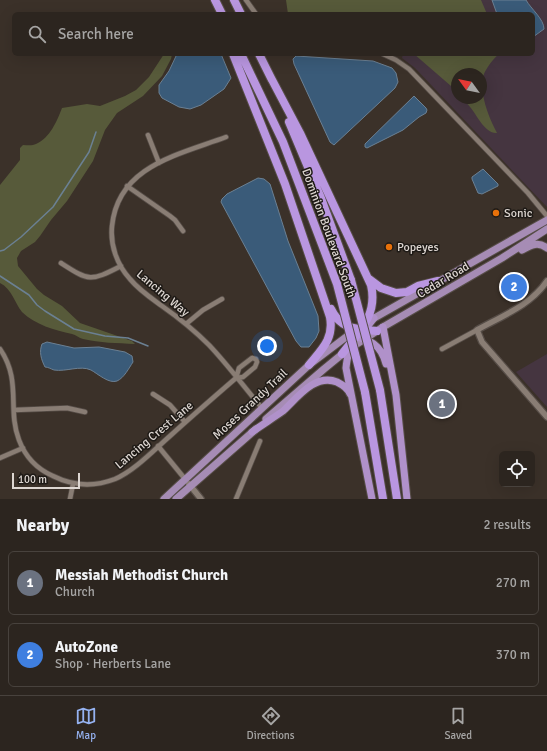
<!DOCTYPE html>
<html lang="en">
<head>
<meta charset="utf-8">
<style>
  body { margin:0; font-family:Signika,sans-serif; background:#38312c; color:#f1f3f6 }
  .controls { position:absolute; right:12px; bottom:12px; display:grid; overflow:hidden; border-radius:6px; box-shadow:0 4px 16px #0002 }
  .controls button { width:36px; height:36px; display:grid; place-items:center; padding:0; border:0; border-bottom:1px solid #48423d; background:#2c251f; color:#f1f3f6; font:20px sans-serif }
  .compass { position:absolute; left:451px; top:68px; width:36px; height:36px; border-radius:50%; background:#2c251f; box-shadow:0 4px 16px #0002; rotate:303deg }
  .scale { position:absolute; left:12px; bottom:10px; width:68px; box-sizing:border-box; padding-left:4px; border:2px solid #ddd6d1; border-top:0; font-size:11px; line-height:14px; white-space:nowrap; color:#ddd6d1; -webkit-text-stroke:3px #1e1a16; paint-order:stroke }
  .you { position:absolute; left:267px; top:346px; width:14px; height:14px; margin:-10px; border:3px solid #fff; border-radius:50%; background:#1a73e8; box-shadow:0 0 0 6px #1a73e833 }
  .badge { display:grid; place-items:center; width:26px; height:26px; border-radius:50%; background:#95b2f1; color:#fff; font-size:13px; font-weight:700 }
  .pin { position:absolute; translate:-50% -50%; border:2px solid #fff; box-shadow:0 1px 4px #0006 }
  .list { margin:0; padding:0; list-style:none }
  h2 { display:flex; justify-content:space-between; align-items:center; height:52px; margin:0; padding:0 16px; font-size:17px }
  h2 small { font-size:13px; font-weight:400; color:#a6a5a4 }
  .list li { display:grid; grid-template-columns:26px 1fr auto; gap:12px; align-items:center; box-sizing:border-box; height:64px; margin:0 8px 8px; padding:0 8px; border:1px solid #48423d; border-radius:6px }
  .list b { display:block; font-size:15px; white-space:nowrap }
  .list p { margin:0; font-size:13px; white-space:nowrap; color:#a6a5a4 }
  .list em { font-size:13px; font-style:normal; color:#a6a5a4 }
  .icon { flex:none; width:22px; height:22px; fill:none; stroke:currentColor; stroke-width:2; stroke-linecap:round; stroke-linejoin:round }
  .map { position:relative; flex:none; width:547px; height:499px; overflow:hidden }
  .search { position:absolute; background:#2c251f; box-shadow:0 4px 16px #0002; left:12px; right:12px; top:12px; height:44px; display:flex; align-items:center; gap:10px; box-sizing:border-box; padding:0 14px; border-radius:6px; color:#a6a5a4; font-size:15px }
  .sheet { height:196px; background:#2c251f }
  nav { display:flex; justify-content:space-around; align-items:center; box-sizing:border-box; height:56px; border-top:1px solid #48423d; background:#2c251f; font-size:11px; color:#a6a5a4 }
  nav a { display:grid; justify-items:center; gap:2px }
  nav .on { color:#95b2f1 }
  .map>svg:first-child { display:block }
  .education { fill:#453540; fill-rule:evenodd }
  .green { fill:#575a3a }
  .water { fill:#3a5b79; stroke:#6b8093 }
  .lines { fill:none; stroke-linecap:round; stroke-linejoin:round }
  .stream { stroke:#6b8093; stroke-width:1.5 }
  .minor-casing { stroke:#564d47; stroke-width:6 }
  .tertiary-casing { stroke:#564d47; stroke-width:8 }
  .primary-casing { stroke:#564d47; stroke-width:9 }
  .trunk-casing { stroke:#564d47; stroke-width:9 }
  .motorway-casing { stroke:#564d47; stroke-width:10 }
  .minor { stroke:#897d74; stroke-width:4.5 }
  .tertiary { stroke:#897d74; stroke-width:5.5 }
  .primary { stroke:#a68cb5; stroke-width:7 }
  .trunk { stroke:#b091ca; stroke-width:7 }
  .motorway { stroke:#b996e0; stroke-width:8 }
  .motorway-bridge-casing { stroke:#564d47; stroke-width:10; stroke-linecap:butt }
  .motorway-bridge { stroke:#b996e0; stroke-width:8 }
  .food-dot { fill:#e8710a; stroke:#1e1a16; stroke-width:1.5 }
  .labels { text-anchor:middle; stroke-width:3; stroke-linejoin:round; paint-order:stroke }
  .poi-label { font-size:12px; fill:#ddd6d1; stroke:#1e1a16; text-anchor:start }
  .street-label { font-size:12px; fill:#ddd6d1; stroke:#1e1a16 }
</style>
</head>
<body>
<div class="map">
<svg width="547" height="499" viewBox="0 0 547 499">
  <rect width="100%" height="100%" fill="#3b3129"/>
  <path class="education" d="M412,0H547V207L415,68L402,58L403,54H533V14H407ZM457,74H481V98H457Z
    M547,354V407L516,372Z"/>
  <path class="green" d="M286,0H481L487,14H288Z
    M164,54H172L171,59L162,76L143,96L117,113L105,130L93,161L67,201L51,220L40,236L35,242L21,251L17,258L18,266L37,289L44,295L62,306L80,323L132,341L135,344C117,343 100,343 83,339C79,338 76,335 72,334C55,330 35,325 22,312C14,302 12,289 0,283V185L20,160V148L23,145C27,145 32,146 36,144C50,138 57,121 62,108L87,104L100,106L125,96L136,90L149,77Z
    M414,54H499C493,59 487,67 484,74C478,92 489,118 497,133C485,134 477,115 470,107C468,104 464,101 461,98H481V74H457V94L451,86Z"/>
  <path class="water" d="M492,0H526C531,9 544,19 544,29L533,37V14H497Z
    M177,54H221L231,78L224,89L201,105L190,109L179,107L162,98L159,93V85L169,71Z
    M296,56L373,61L392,68L396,73L398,82L395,88L334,145L330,142L294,64L293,59Z
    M414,96L426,108L427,110L426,113L419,117L403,130L367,148L365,147V144Z
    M483,169L498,184V186L482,194L478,193L472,179V177Z
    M258,178L264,179L270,184L288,241L318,316L319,331L316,338L309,347H301L296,341L221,202L222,199L227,194Z
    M47,342L74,348L99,347L125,352L132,356L133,362C129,368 124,378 117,381C109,384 98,374 91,370C80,365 66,372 54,370C51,369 48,367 45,367C41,359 39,352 42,344Z"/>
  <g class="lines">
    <path class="stream" d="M0,251L4,250L21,237L53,207L89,152L96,132
      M0,276L29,295L37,305L45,311L74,329L105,336L128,338L148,346"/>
    <defs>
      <path id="minor" d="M246,0L256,14
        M383,54L396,60L409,69L528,193L547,216
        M148,135L159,163
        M226,137C178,155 118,166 112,226C110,245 117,265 130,279C139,290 151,298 162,306C179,318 195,331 209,345C228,365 244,387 262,408
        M127,186L170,216L175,220L183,231
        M61,263C89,281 90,282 121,266
        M186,324L203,310L222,299
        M0,349C22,381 7,409 19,440C25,456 37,469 53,476C73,486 94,487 115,479C134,471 154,450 170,436C192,416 214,397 236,378
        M442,349L477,330
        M252,358L256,359L257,362L255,367L243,377L236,378L239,368Z
        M153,394L170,405L185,422
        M14,410L67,408L85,412
        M158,446L185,479
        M0,458L23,448
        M70,499L73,484
        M236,499L260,441"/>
      <path id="tertiary" d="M547,281C531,305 502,316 477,330L482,342L547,417
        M189,484L201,499"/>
      <path id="primary" d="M522,250C531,245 538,241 547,248
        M369,321L547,220
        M266,419L324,369L346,351L383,327L502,258L547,229
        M164,499L309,365L354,331
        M176,499L256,429"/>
      <path id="trunk" d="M383,327L396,395L407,499
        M363,332L374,318
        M351,336C369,339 381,344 386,364
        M354,344C348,351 347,359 346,368L372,499
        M252,432C262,425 273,418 283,411C297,398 315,373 337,382C343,385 348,388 350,394"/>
      <path id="motorway" d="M215,0L222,14
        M234,0L241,14
        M233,54L285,184L330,317C334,339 322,349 309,365
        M241,54L283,142L337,284
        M259,54L272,80
        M270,76L300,133L371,285C378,315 359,332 342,354
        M289,122L321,198L351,280
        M369,279L381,288L396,293L407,292L418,286L438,281
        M331,309C341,330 357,329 377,331
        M380,390L397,499
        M365,392L383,499"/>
    </defs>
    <use href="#minor" class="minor-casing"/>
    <use href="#tertiary" class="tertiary-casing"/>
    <use href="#primary" class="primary-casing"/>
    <use href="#trunk" class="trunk-casing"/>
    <use href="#motorway" class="motorway-casing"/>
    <use href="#minor" class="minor"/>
    <use href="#tertiary" class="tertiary"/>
    <use href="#primary" class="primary"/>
    <use href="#trunk" class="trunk"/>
    <use href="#motorway" class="motorway"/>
    <defs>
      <path id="motorway-bridge" d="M351,280L380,390
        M337,284L365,392"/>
    </defs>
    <use href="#motorway-bridge" class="motorway-bridge-casing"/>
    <use href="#motorway-bridge" class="motorway-bridge"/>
  </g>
  <g class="food-dot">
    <circle cx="496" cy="213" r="4"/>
    <circle cx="389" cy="247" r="4"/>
  </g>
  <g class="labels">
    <g class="poi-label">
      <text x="504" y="217">Sonic</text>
      <text x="397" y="251">Popeyes</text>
    </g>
    <g class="street-label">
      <text transform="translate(329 233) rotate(70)" y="4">Dominion Boulevard South</text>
      <text transform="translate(443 280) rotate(-31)" y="4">Cedar Road</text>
      <text transform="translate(163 293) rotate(40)" y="4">Lancing Way</text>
      <text transform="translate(250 404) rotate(-43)" y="4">Moses Grandy Trail</text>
      <text transform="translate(154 435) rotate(-40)" y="4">Lancing Crest Lane</text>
    </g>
  </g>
</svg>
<div class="controls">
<button><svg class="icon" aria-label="locate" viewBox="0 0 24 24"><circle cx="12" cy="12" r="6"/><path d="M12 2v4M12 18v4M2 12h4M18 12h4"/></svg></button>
</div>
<svg class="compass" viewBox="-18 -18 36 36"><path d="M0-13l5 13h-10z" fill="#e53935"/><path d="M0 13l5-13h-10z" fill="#a6a5a4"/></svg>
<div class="scale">100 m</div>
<div class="you"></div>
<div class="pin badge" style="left:442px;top:404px;background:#6b7280">1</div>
<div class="pin badge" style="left:514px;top:287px;background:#3f7fe0">2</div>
<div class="search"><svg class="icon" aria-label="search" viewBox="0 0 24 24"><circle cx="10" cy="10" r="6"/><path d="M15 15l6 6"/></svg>Search here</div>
</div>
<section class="sheet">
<h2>Nearby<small>2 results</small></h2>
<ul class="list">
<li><span class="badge" style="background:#6b7280">1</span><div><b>Messiah Methodist Church</b><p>Church</p></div><em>270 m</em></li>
<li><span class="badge" style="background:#3f7fe0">2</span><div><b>AutoZone</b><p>Shop · Herberts Lane</p></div><em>370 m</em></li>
</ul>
</section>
<nav>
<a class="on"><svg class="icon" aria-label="map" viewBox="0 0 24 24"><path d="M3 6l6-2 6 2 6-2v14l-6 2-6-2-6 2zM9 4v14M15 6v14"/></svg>Map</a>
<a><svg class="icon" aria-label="directions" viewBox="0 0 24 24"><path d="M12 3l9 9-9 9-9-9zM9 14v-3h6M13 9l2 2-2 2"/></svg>Directions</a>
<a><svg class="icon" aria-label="saved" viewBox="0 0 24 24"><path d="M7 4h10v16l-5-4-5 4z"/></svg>Saved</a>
</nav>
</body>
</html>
